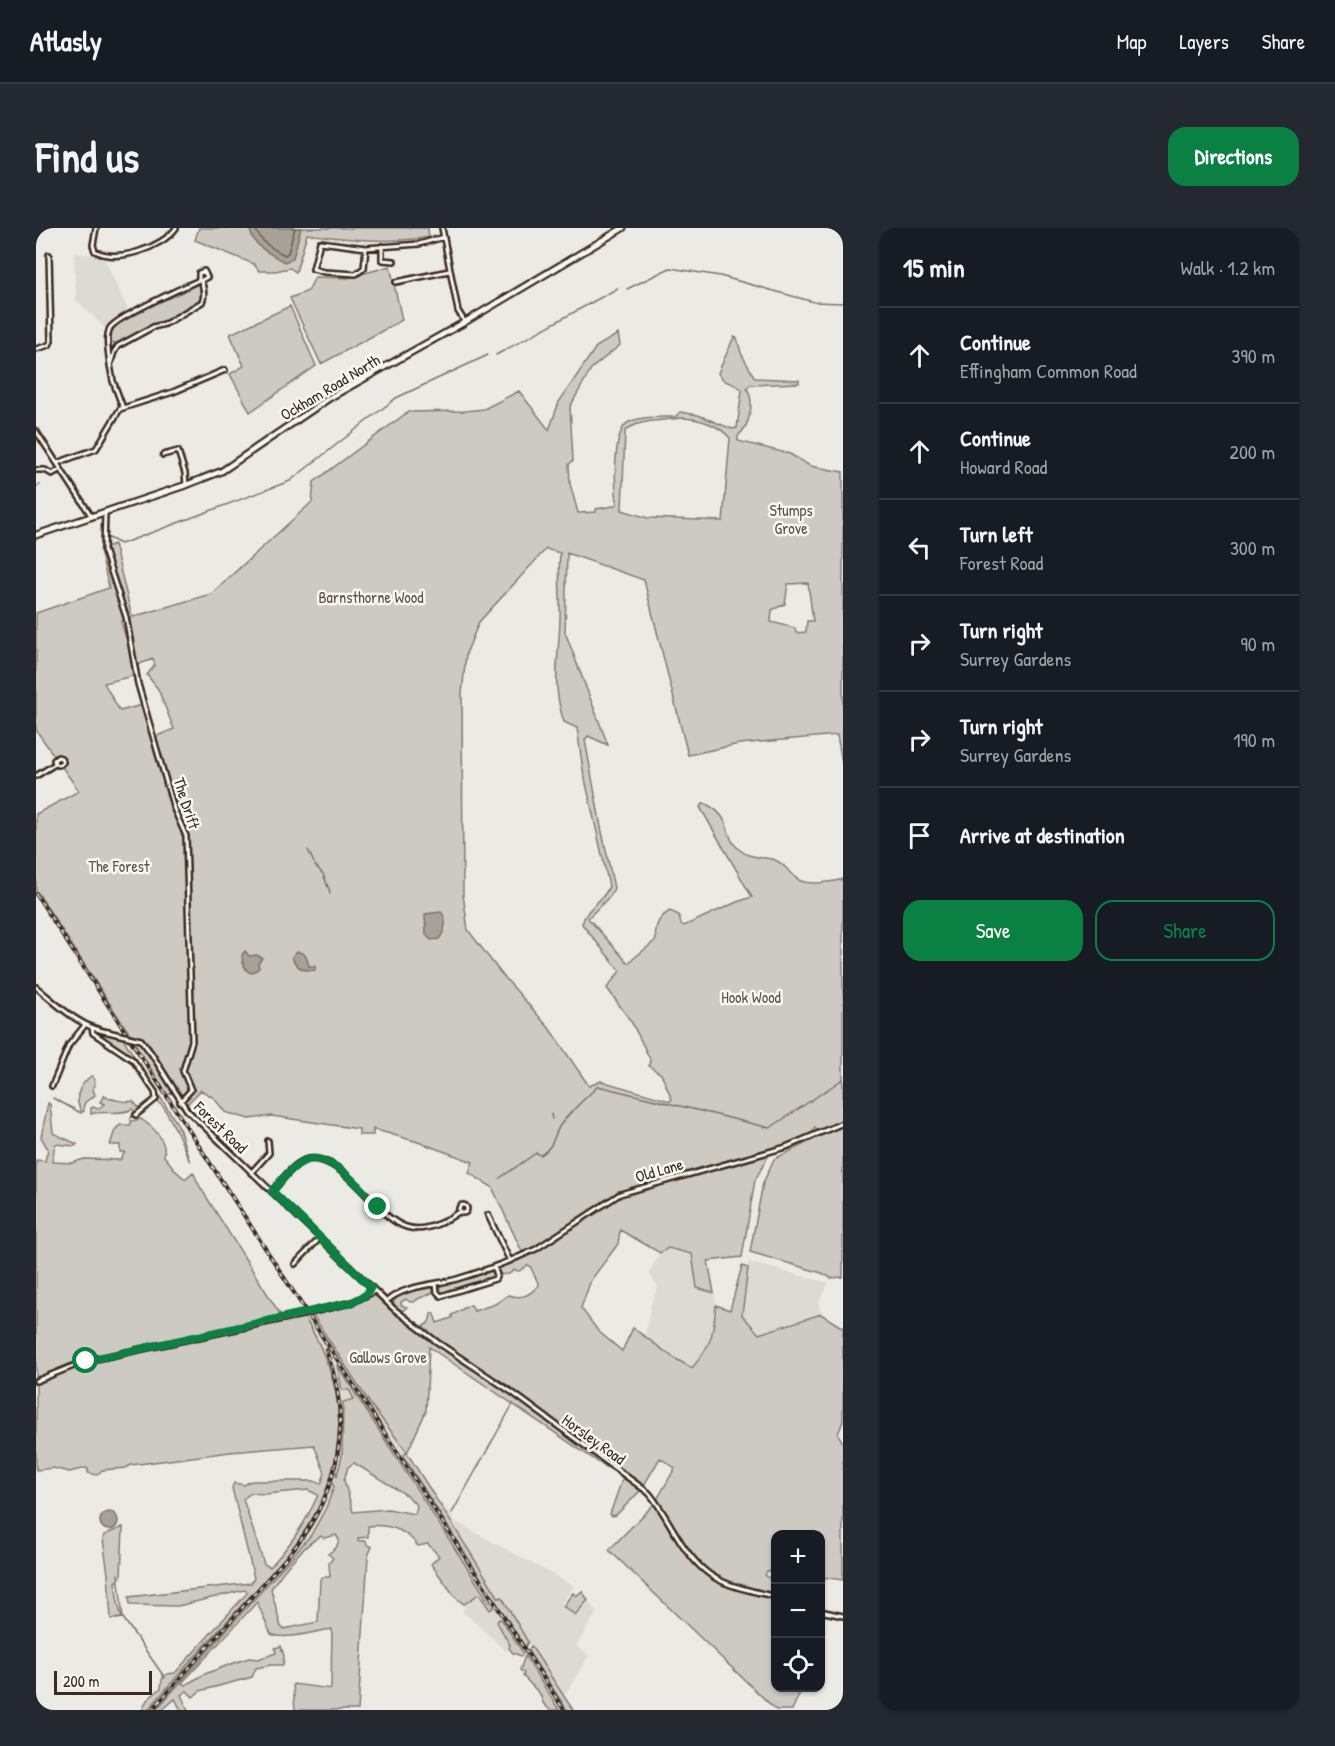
<!DOCTYPE html>
<html lang="en">
<head>
<meta charset="utf-8">
<style>
  body { margin:0; font-family:"Patrick Hand",sans-serif; background:#242831; color:#f1f3f6 }
  .controls { position:absolute; right:18px; bottom:18px; display:grid; overflow:hidden; border-radius:12px; box-shadow:0 2px 4px #0004 }
  .controls button { width:54px; height:54px; display:grid; place-items:center; padding:0; border:0; border-bottom:2px solid #363941; background:#171b24; color:#f1f3f6; font:30px sans-serif }
  .scale { position:absolute; left:18px; bottom:15px; width:98px; box-sizing:border-box; padding-left:6px; border:3px solid #3b2a1e; border-top:0; font-size:16px; line-height:21px; white-space:nowrap; color:#3b2a1e; -webkit-text-stroke:4px #f6f6f2; paint-order:stroke }
  .stop { position:absolute; width:18px; height:18px; margin:-14px; border:4px solid #0b8043; border-radius:50%; background:#fff }
  .stop.end { background:#0b8043; border-color:#fff; box-shadow:0 2px 6px #0008 }
  .list { margin:0; padding:0; list-style:none }
  h2 { display:flex; justify-content:space-between; align-items:center; height:78px; margin:0; padding:0 24px; font-size:26px }
  h2 small { font-size:20px; font-weight:400; color:#9ea1a6 }
  .list li { display:grid; grid-template-columns:39px 1fr auto; gap:18px; align-items:center; box-sizing:border-box; height:96px; padding:0 24px; border-top:2px solid #363941 }
  .list b { display:block; font-size:22px; white-space:nowrap }
  .list p { margin:0; font-size:20px; white-space:nowrap; color:#9ea1a6 }
  .list em { font-size:20px; font-style:normal; color:#9ea1a6 }
  .actions { display:flex; gap:12px; padding:18px 24px }
  .actions a { flex:1; padding:14px 0; border:2px solid #0b8043; border-radius:18px; text-align:center; font-size:21px; color:#0b8043 }
  .actions .main { background:#0b8043; color:#fff }
  .icon { flex:none; width:33px; height:33px; fill:none; stroke:currentColor; stroke-width:2; stroke-linecap:round; stroke-linejoin:round }
  .map { position:relative; flex:none; width:807px; height:1482px; overflow:hidden; border-radius:18px }
  header { display:flex; align-items:center; gap:36px; box-sizing:border-box; height:84px; padding:0 30px; background:#171b24; border-bottom:2px solid #363941 }
  header strong { font-size:28px }
  nav { display:flex; gap:33px; margin-inline-start:auto; font-size:21px }
  .intro { display:flex; align-items:center; justify-content:space-between; box-sizing:border-box; height:144px; padding:0 36px }
  h1 { margin:0; font-size:42px }
  .button { padding:15px 27px; border-radius:18px; background:#0b8043; color:#fff; font-size:21px; font-weight:700 }
  main { display:flex; gap:36px; padding:0 36px }
  aside { flex:1; background:#171b24; border-radius:18px; box-shadow:0 2px 4px #0004 }
  .map>svg:first-child { display:block }
  .built { fill:#dcdad4 }
  .green { fill:#cdcac4; stroke:#847a71; stroke-width:1.5; fill-rule:evenodd }
  .water { fill:#a8a198; stroke:#7c7167; stroke-width:1.5 }
  .lines { fill:none; stroke-linecap:round; stroke-linejoin:round }
  .shore { stroke:#675a4f; stroke-width:1.5 }
  .stream { stroke:#7c7167; stroke-width:1.5 }
  .minor-casing { stroke:#3b2a1e; stroke-width:8 }
  .major-casing { stroke:#3b2a1e; stroke-width:9 }
  .minor { stroke:#f6f6f2; stroke-width:3 }
  .major { stroke:#f6f6f2; stroke-width:4.5 }
  .rail-casing { stroke:#3b2a1e; stroke-width:4 }
  .rail { stroke:#f6f6f2; stroke-width:1.5; stroke-dasharray:4.5; stroke-linecap:butt }
  .minor-bridge-casing { stroke:#3b2a1e; stroke-width:8; stroke-linecap:butt }
  .minor-bridge { stroke:#f6f6f2; stroke-width:3 }
  .route { stroke:#0b8043; stroke-width:8 }
  .labels { text-anchor:middle; stroke-width:5; stroke-linejoin:round; paint-order:stroke }
  .street-label { font-size:16px; fill:#3b2a1e; stroke:#f6f6f2 }
  .park-label { font-size:16px; fill:#605248; stroke:#f6f6f2 }
</style>
</head>
<body>
<header>
<strong>Atlasly</strong>
<nav><a>Map</a><a>Layers</a><a>Share</a></nav>
</header>
<div class="intro"><h1>Find us</h1><a class="button">Directions</a></div>
<main>
<div class="map">
<svg width="807" height="1482" viewBox="0 0 807 1482">
  <rect width="100%" height="100%" fill="#ebeae5"/>
  <filter id="ink" filterUnits="userSpaceOnUse"><feTurbulence type="fractalNoise" baseFrequency=".0167" numOctaves="2"/><feDisplacementMap in="SourceGraphic" scale="12" xChannelSelector="R" yChannelSelector="G"/><feConvolveMatrix kernelMatrix="1 2 1 2 8 2 1 2 1" color-interpolation-filters="sRGB"/></filter>
  <g filter="url(#ink)">
    <path class="built" d="M38,25L67,28L93,84L74,94L70,101L40,72Z
      M632,1019L656,1027L661,1060L678,1065L680,1077L677,1109L668,1126L656,1141L638,1130L609,1109L615,1075L622,1059L613,1045L624,1025Z
      M712,1034L793,1055L783,1075L785,1086L723,1107L706,1087Z
      M276,1086L335,1177L371,1225L402,1273H404L416,1287L418,1293L538,1358L525,1376L535,1385L539,1387L552,1372L561,1384L540,1418L553,1427L528,1468L537,1482H523L489,1428L495,1419L492,1414L486,1423L487,1426L485,1428L477,1425L473,1420L470,1423L431,1387L427,1386L428,1376L446,1362L322,1171L308,1193L306,1229L298,1259L290,1280L275,1306L120,1482H112L140,1449L251,1327L267,1308L287,1274L298,1240L301,1221L302,1180L300,1163L286,1121L268,1088Z"/>
    <path class="green" d="M163,0H392L393,9C352,16 312,11 271,6L260,44L254,40L239,43H223L218,36L159,12Z
      M354,38L366,92L285,136L254,70L272,63L279,49L312,50Z
      M160,57L164,58V72L162,75L139,87L128,95L118,97L82,116L73,115V107L81,96L107,83L117,75L134,70Z
      M254,78L280,138L214,184L194,146L208,138L194,106Z
      M582,106L584,117L555,141L534,179L537,233L533,236L534,256L542,285L560,284V281L578,278L581,275C579,259 576,202 593,194C606,188 624,189 639,189L644,184L662,187L696,201L701,200L706,162C699,154 687,156 682,145L698,109L701,110L705,125L719,150L763,152V155L714,157L711,160C719,175 714,197 702,208V213L754,226L774,238L807,244V540L801,507L703,516L652,527L608,352L531,325L529,404L572,517L552,508L549,512L565,599L578,660L575,667L552,690L592,735L620,712C618,699 623,689 634,683L643,687L645,696L648,698L701,674L716,669L664,579L668,575C700,590 685,607 704,622C714,631 727,628 739,632C750,636 755,649 765,653C775,657 797,654 807,651V892L783,906L779,899L777,902L778,908L733,927L719,952L706,1029L672,1033L678,1065L661,1060L656,1026L632,1020L624,1025L584,1002L582,1016L555,1052L545,1080L562,1103L586,1123L597,1100L638,1130L656,1140C676,1116 677,1108 680,1077L694,1082L706,1038L712,1040L706,1087L723,1106L785,1086L807,1100V1193L802,1206L807,1215V1352L785,1349L784,1306H740L739,1344L731,1343L729,1347L739,1355L740,1460H766L756,1482H740L573,1322L619,1275L639,1240L624,1230L605,1262L580,1287L576,1288L574,1286L587,1249L562,1234L393,1119L390,1183L371,1225L463,1370L466,1369L492,1414L489,1419L367,1228L371,1224L335,1177L276,1086L340,1066L382,1101C391,1096 394,1097 395,1085L398,1086L401,1095L416,1090V1087C423,1084 428,1079 435,1077L438,1083L459,1076L472,1067C486,1071 493,1068 503,1057L494,1038L492,1037L483,1043L478,1042L473,1046L462,1047L461,1041L462,1039L488,1028L456,959L433,945L437,934L382,914L337,901V907H323V901L236,888L213,891L189,884L178,870L165,862L150,877L113,816L107,810L93,805L0,662V586L43,563L0,502V385L73,360L64,322L78,316L96,389L175,366L276,274L278,254L372,184L429,183L448,181L483,163L513,202L523,174L560,119ZM644,190C662,190 682,196 694,210L687,293L612,290L586,282L589,203C603,191 627,193 644,190ZM510,321L524,325C522,347 525,369 524,391C523,431 515,455 528,494L541,500L547,542L573,658C569,673 551,677 546,696L584,743L571,760L596,795L614,831L613,838L625,846L636,871L634,873L565,853L553,858L513,800L464,744L432,702L427,666L426,466L430,426L443,394ZM772,355L777,393H771L770,404L760,405L759,400L735,394L736,382L749,376L752,356ZM93,390L101,437L117,431L119,437L111,447L122,461L138,501L116,510L106,477L84,483L68,455L97,448L94,422L85,394Z
      M58,802L86,809L142,897L154,934L141,904L128,880L121,873L119,862L109,846L99,834Z
      M95,811C117,817 126,847 136,865L131,867Z
      M55,848H57L59,857L57,861L59,867C53,874 46,871 48,883L46,884C37,871 43,857 55,848Z
      M68,868C73,871 91,875 97,873L102,879L111,878L95,890L98,883L96,881C84,888 67,882 55,886V880L57,879L62,881L68,876L64,874Z
      M12,875L14,876L17,905L41,916L39,918L19,916L16,934L36,935L48,931L84,932L89,924H84V917H74L79,902L84,897H95V893L105,891C117,899 131,911 128,928L140,943L149,951L157,944L164,959L244,1086V1091L268,1088C289,1124 302,1154 303,1197C303,1214 296,1232 301,1248L306,1228L307,1174L318,1171L313,1162H306L301,1137L457,1380L454,1382L443,1366L428,1376L420,1370L395,1336L403,1328L392,1316L382,1318C370,1302 352,1296 332,1298V1309L322,1310V1313H330L331,1317L336,1319L332,1328L322,1482H259L257,1456L295,1461L296,1401C279,1403 250,1413 235,1406L221,1374L146,1455L149,1457L169,1446L195,1436L213,1430L222,1431L240,1425L239,1420L245,1418L248,1428L247,1437H235L220,1440L216,1449L164,1463L157,1469L151,1463L145,1467L152,1482H145L139,1471L126,1482H120L275,1307L290,1280L298,1259L295,1252C275,1305 242,1338 204,1379C173,1413 142,1446 112,1482H106L111,1472L125,1460L126,1451L131,1446L139,1445L212,1364L208,1362L142,1378L94,1377L93,1369L215,1355L218,1350L196,1260L198,1255L208,1257L215,1253H278L285,1256L289,1245L278,1217L194,1224L95,1237L90,1240L66,1242L61,1247L52,1245V1241L50,1240L33,1244L17,1240L0,1242V932L9,933L12,921L5,909ZM318,1235L372,1268L381,1278L379,1286L352,1281L317,1284L308,1252L312,1239ZM272,1262L282,1267C269,1296 255,1316 234,1339L228,1336L207,1271L215,1265L229,1266ZM300,1307L303,1312L300,1320L292,1326L297,1330L293,1335L294,1349H286L284,1352L282,1394L248,1401L245,1399L235,1361C245,1345 268,1316 285,1308L288,1310Z
      M807,897V1049L795,1050L786,1045L714,1024L727,955L738,931Z
      M453,1043L458,1044L459,1048L456,1052L421,1062L414,1061L408,1066L403,1063L404,1058Z
      M396,1060L398,1063C392,1069 383,1068 378,1074H374L370,1071L365,1074V1077L371,1079L365,1084L357,1077C359,1061 382,1061 396,1060Z
      M87,1299L85,1349L79,1354L82,1375L86,1390L75,1391L72,1346L67,1311L68,1307Z
      M546,1363L552,1372L539,1387L527,1378L537,1365L540,1368Z
      M463,1391L466,1392L486,1423L487,1426L485,1428L477,1425L473,1420L474,1417L461,1394Z
      M495,1418L537,1482H531L492,1423Z
      M489,1428L523,1482H514L507,1475L504,1466L487,1448L488,1445L484,1442Z"/>
    <path class="water" d="M214,0H265L257,30L249,34C236,27 214,17 214,0Z
      M405,684C412,691 409,704 403,711L395,712L390,707L389,686Z
      M209,723L213,728L221,727L226,730L222,736L223,740L216,745C209,744 206,734 206,727Z
      M260,724C270,723 271,731 273,738H279V742C269,744 259,739 256,729Z
      M64 1293a9 9 0 1 1 18 0a9 9 0 1 1-18 0Z"/>
    <g class="lines">
      <path class="shore" d="M220,0C222,13 238,22 249,27L252,25L259,0"/>
      <path class="stream" d="M591,61L634,40L684,48L778,74L807,75
        M460,127L582,60
        M0,258L4,257
        M71,309L85,316L254,253L360,170L452,127
        M272,622L278,635
        M279,637L286,645
        M287,646L292,659
        M293,660L294,666
        M17,870L45,885
        M515,886L516,891
        M464,950L500,925L505,927C519,918 517,907 525,896C535,882 550,870 562,858L734,900L807,851
        M416,1285L477,1176
        M82,1346L87,1390
        M80,1391L87,1390L129,1450"/>
      <defs>
        <path id="minor" d="M60,0L57,17L59,23C81,35 126,20 140,0
          M406,0L422,83L429,94
          M346,18V32L358,33
          M330,20L328,40L320,46L288,44L277,41L284,14L330,20L383,16L408,9
          M163,52C168,55 169,69 166,74L129,96L117,99L82,118L78,124L74,137C73,126 69,110 74,100C80,89 148,59 163,52Z
          M163,52V45L168,43L171,49L166,52
          M360,54L413,43
          M0,121L13,117L15,113L13,27
          M74,137L77,153L87,180
          M0,203L56,289
          M127,227L142,223L149,245L150,257
          M21,235L60,221L84,181L137,164L189,142
          M0,242H9L16,246L25,241
          M69,285L68,322L90,389L102,456L138,581L150,608L156,813L147,843L155,862L144,874
          M0,548L19,536L23,537L27,534L25,530L22,529L18,532L19,536
          M0,759C22,777 43,799 72,804
          M56,800L57,805L97,832L119,864L120,871L100,887
          M115,825L151,882L358,1081L401,1114L477,1165L613,1265C624,1278 632,1294 641,1308C670,1356 689,1356 740,1369
          M16,858L33,817L49,797
          M215,945L233,925L232,913
          M236,964C245,953 256,937 269,932C275,930 281,931 287,933C297,936 303,941 310,947C350,982 366,1026 424,983
          M423 981a4 4 0 1 1 8 0a4 4 0 1 1-8 0Z
          M452,987L474,1033
          M259,1036L284,1010
          M400,1056L401,1064L405,1068L459,1051L461,1047L458,1039
          M351,1073C369,1057 399,1057 421,1051C448,1043 475,1033 500,1021L584,966L750,919L807,895
          M277,1084L317,1074L339,1063
          M0,1153L50,1133L266,1087
          M784,1383L807,1388"/>
        <path id="major" d="M0,307L150,257L186,243L295,169L429,94L587,0"/>
      </defs>
      <use href="#minor" class="minor-casing"/>
      <use href="#major" class="major-casing"/>
      <use href="#minor" class="minor"/>
      <use href="#major" class="major"/>
      <defs>
        <path id="rail" d="M0,666L528,1482
          M116,1482L251,1329C302,1269 319,1197 290,1122"/>
      </defs>
      <use href="#rail" class="rail-casing"/>
      <use href="#rail" class="rail"/>
      <defs>
        <path id="minor-bridge" d="M72,804L105,812L115,825
          M266,1087L277,1084"/>
      </defs>
      <use href="#minor-bridge" class="minor-bridge-casing"/>
      <use href="#minor-bridge" class="minor-bridge"/>
    </g>
  </g>
  <g class="lines" filter="url(#ink)">
    <path class="route" d="M50,1133L317,1074L330,1067L335,1059L236,963C245,954 254,940 266,934C292,919 326,962 342,979"/>
  </g>
  <g class="labels">
    <g class="street-label">
      <text transform="translate(294 159) rotate(-31)" y="6">Ockham Road North</text>
      <text transform="translate(151 575) rotate(72)" y="6">The Drift</text>
      <text transform="translate(185 899) rotate(44)" y="6">Forest Road</text>
      <text transform="translate(623 942) rotate(-16)" y="6">Old Lane</text>
      <text transform="translate(558 1211) rotate(36)" y="6">Horsley Road</text>
    </g>
    <g class="park-label">
      <text x="755" y="288">Stumps<tspan x="755" dy="18">Grove</tspan></text>
      <text x="335" y="375">Barnsthorne Wood</text>
      <text x="83" y="644">The Forest</text>
      <text x="715" y="775">Hook Wood</text>
      <text x="352" y="1135">Gallows Grove</text>
    </g>
  </g>
</svg>
<div class="controls">
<button>+</button>
<button>−</button>
<button><svg class="icon" aria-label="locate" viewBox="0 0 24 24"><circle cx="12" cy="12" r="6"/><path d="M12 2v4M12 18v4M2 12h4M18 12h4"/></svg></button>
</div>
<div class="scale">200 m</div>
<div class="stop" style="left:50px;top:1133px"></div>
<div class="stop end" style="left:342px;top:979px"></div>
</div>
<aside>
<h2>15 min<small>Walk · 1.2 km</small></h2>
<ul class="list">
<li><svg class="icon" aria-label="ahead" viewBox="0 0 24 24"><path d="M12 20V5M6 11l6-6 6 6"/></svg><div><b>Continue</b><p>Effingham Common Road</p></div><em>390 m</em></li>
<li><svg class="icon" aria-label="ahead" viewBox="0 0 24 24"><path d="M12 20V5M6 11l6-6 6 6"/></svg><div><b>Continue</b><p>Howard Road</p></div><em>200 m</em></li>
<li><svg class="icon" aria-label="left" viewBox="0 0 24 24"><path d="M17 20v-9H6M10 6l-5 5 5 5"/></svg><div><b>Turn left</b><p>Forest Road</p></div><em>300 m</em></li>
<li><svg class="icon" aria-label="right" viewBox="0 0 24 24"><path d="M7 20v-9h11M14 6l5 5-5 5"/></svg><div><b>Turn right</b><p>Surrey Gardens</p></div><em>90 m</em></li>
<li><svg class="icon" aria-label="right" viewBox="0 0 24 24"><path d="M7 20v-9h11M14 6l5 5-5 5"/></svg><div><b>Turn right</b><p>Surrey Gardens</p></div><em>190 m</em></li>
<li><svg class="icon" aria-label="arrive" viewBox="0 0 24 24"><path d="M6 21V4h12l-3 4 3 4H6"/></svg><div><b>Arrive at destination</b></div></li>
</ul>
<div class="actions"><a class="main">Save</a><a>Share</a></div>
</aside>
</main>
</body>
</html>
